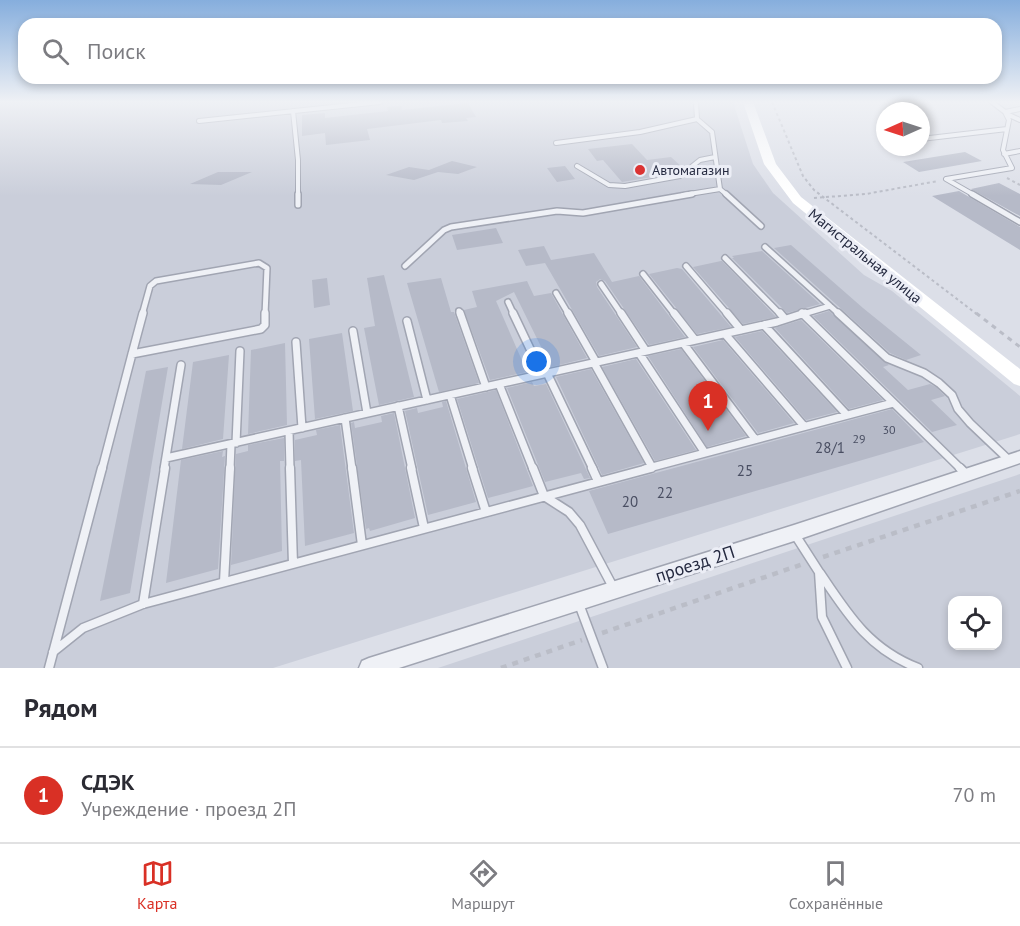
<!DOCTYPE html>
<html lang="ru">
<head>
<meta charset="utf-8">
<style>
  body { margin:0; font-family:"PT Sans",sans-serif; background:#f2f2f3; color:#2b2b33 }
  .controls { position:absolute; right:18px; bottom:18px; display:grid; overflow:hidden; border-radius:12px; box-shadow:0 3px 9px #0003 }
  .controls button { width:54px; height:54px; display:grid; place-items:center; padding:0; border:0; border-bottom:2px solid #e1e1e2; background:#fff; color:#2b2b33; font:30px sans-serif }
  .compass { position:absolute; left:876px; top:102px; width:54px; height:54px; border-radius:50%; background:#fff; box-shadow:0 3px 9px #0003; rotate:267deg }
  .you { position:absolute; left:537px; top:362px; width:21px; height:21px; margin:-15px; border:4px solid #fff; border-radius:50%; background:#1a73e8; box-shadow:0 0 0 9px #1a73e833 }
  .badge { display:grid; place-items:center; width:39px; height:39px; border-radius:50%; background:#d93025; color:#fff; font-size:20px; font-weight:700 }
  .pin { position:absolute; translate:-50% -50px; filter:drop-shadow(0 2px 3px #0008) }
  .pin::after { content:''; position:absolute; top:32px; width:21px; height:18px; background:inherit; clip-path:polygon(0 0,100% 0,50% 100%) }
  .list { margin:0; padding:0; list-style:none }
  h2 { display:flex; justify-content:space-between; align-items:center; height:78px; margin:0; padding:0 24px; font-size:26px }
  h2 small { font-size:20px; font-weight:400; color:#7c7c81 }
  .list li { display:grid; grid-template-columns:39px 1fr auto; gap:18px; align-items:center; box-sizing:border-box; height:96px; padding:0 24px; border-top:2px solid #e1e1e2 }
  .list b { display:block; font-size:22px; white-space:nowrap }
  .list p { margin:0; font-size:20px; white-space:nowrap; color:#7c7c81 }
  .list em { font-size:20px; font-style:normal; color:#7c7c81 }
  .icon { flex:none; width:33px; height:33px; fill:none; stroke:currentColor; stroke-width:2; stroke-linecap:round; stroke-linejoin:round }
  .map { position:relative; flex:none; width:1020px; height:668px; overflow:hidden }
  .search { position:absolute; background:#fff; box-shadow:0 3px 9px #0003; left:18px; right:18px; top:18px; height:66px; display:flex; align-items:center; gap:15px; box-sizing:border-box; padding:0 21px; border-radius:18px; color:#7c7c81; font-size:22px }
  .sheet { height:174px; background:#fff }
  nav { display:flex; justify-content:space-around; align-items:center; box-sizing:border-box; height:84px; border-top:2px solid #e1e1e2; background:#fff; font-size:16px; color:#7c7c81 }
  nav a { display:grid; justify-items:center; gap:3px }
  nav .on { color:#d93025 }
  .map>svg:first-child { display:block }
  .built { fill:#caceda; fill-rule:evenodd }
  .building { fill:#b6bac8 }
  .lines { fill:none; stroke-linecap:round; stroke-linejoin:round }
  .lane-far3-casing { stroke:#a1a5b2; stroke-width:6 }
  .lane-far2-casing { stroke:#a1a5b2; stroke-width:8 }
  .lane-far1-casing { stroke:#a1a5b2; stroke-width:10 }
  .lane-casing { stroke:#a1a5b2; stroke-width:11 }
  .street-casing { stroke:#a1a5b2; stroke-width:3 }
  .path-far2 { stroke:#babdc7; stroke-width:2; stroke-dasharray:3 3; stroke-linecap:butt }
  .path-far1 { stroke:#babdc7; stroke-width:3; stroke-dasharray:5 5; stroke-linecap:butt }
  .path { stroke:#babdc7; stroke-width:4.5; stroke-dasharray:6 6; stroke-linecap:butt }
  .lane-far3 { stroke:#eff1f6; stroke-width:4 }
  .lane-far2 { stroke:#eff1f6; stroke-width:5 }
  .lane-far1 { stroke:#eff1f6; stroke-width:7 }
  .lane { stroke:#eff1f6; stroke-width:8 }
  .street { fill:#eff1f6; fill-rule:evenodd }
  .secondary { fill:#fff; fill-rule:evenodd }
  .poi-dot { fill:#db3333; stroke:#eceef6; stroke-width:2 }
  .labels { text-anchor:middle; stroke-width:6; stroke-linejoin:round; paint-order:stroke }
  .number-label { font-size:12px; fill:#494e62 }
  .far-poi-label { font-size:14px; fill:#252a40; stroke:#eceef6; text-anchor:start }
  .street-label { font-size:15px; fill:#252a40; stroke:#eceef6 }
  .near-number-label { font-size:15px; fill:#494e62 }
  .near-street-label { font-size:18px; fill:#252a40; stroke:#eceef6 }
</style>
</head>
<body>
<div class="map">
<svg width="1020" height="668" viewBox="0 0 1020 668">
  <rect width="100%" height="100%" fill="#dcdfe8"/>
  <path class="built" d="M0,102H733L753,164L773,193L864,275L892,291L1020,396V434L273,668H0Z
    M1020,474V668H438ZM952,600H998V646H952Z"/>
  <path class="building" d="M468,103L476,117L466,118L468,121L442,123L441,120L367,129L370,140L326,145L325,133L302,136V115L325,113V118L388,111L387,107L401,106L402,110Z
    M632,144L647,160L671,157L683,168L655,172L658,176L622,182L603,160L597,161L588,149Z
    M965,152L982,161L919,172L903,162Z
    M452,161L477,167L458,174L438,172L414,180L386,175L409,167L429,170Z
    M565,166L575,179L557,182L547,168Z
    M218,172H252L221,185L190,184Z
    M999,183L1020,194V216L971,189Z
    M959,191L1020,227V250L932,196Z
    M496,228L503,243L457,250L452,235Z
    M791,245L863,308L921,355L906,360L890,353L774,248Z
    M544,246L551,260L594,253L612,282L639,276L685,337L649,345L605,281L600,279L596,282L597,287L637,347L599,356L545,263L526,266L518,250Z
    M762,251L820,304L787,313L732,258H734L732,256Z
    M721,261H722L776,317L743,324L693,267Z
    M677,268L682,269L731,327L697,334L649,274Z
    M384,275L414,397L379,405L364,328L375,326L367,278Z
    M327,278L330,305L314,308L312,280Z
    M441,278L451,312H454L479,383L439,392L407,283Z
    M527,281L534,296L551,293L587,358L551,367L514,292L496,301L527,372L490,380L464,310L477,307L472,291Z
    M829,311L889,365L883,367L908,390L930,384L936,387L945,396L931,400L957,425L932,432L813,316Z
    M801,320L883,400L849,409L775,328Z
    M762,331L837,412L806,420L735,337Z
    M342,333L353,411L315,419L309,339Z
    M723,340L794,423L758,433L693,347Z
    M285,343L287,425L248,434L251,350Z
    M681,349L746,436L707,447L648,356Z
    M229,355L223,439L182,449L193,362Z
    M636,359L696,450L655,461L602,367Z
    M168,367L130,593L100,601L146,371Z
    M591,369L644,463L602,475L556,377Z
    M532,382L534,386L546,384L590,478L584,479L581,473L545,482L507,388Z
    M496,390L533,486L488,498L457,399Z
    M446,401L476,502L428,515L405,411L417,408L418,413L443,407L442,402Z
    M892,409L924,442L608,534L589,491Z
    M394,413L415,518L370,531L369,528L366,529L351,423L354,422L355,428L382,422L381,416Z
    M340,425L354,533L305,546L301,460L295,461V440L317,435L316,430Z
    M284,438V461H280L282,551L231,565L236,454L248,451V445Z
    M223,451L222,457L225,456L218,569L166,583L181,460Z"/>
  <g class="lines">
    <defs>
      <path id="lane-far3" d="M904,102L907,103
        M992,102L1005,112
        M293,111L298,160V195
        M1009,115L1020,120
        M199,121L380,102
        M921,139L1007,129
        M556,143L640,132L697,119
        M1004,154L1020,151
        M577,166L609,185L625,186L680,176L700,160L715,157
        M720,189L727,195
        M683,195L720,189L712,132L697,119L696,102
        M974,195L946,179L1012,168L1003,150L1009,120L1005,112L1020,109"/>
      <path id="lane-far2" d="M298,194V205
        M726,194L761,226
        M972,194L1020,222
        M765,247L840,315
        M725,258L781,315
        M405,266L444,230L451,227L557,211L583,213L692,194
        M686,266L728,315
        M643,274L675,315
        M601,284L622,315
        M556,293L569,315
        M508,302L514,315
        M459,311L460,315
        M801,313L803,315
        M142,315L150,286L156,281L259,263L267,268L265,315
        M800,315L830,306"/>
      <path id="lane-far1" d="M460,313L486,387
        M513,313L542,374
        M568,313L596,362
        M621,313L646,351
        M674,313L695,340
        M727,313L741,330
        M780,313L785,319
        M802,313L961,469
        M838,313L887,358L924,373L939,383L952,395L958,409L970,423L1010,461
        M407,321L427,400
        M764,325L847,415
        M353,331L367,413
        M725,334L804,426
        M296,342L302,428
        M683,343L755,439
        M639,353L705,453
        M132,354L143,313
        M132,354L261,329L265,325V313
        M594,363L652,467
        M547,373L593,469
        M499,384L533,469
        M450,395L473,469
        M398,406L412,469
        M345,418L352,469
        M289,431L290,469
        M236,443L240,351
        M166,458L777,322L805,313
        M102,469L132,354
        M164,469L181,365
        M230,469L231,444
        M645,469L893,403"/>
      <path id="lane" d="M290,468L293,564
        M352,468L362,545
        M411,468L424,528
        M472,468L486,512
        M533,468L544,496L569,512L580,525L614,589
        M592,468L598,481
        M960,468L966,474
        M794,533L819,572L822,617L847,668
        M820,573C848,615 869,649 918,668
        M224,582L230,468
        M143,604L165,468
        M579,604L603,668
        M53,652L83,628L143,604L651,468
        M49,668L102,468"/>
      <path id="street" d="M1020,451V463L794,541L399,668H359L362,661L369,658L794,525Z"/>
    </defs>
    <use href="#lane-far3" class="lane-far3-casing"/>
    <use href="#lane-far2" class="lane-far2-casing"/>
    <use href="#lane-far1" class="lane-far1-casing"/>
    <use href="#lane" class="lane-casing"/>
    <use href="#street" class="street-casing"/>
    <path class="path-far2" d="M772,102L803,176L814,190L978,315
      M1007,178L1020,185
      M814,198L866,194L938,181"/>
    <path class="path-far1" d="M976,313L1020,347"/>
    <path class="path" d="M823,557L1020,491
      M602,633L803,564
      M501,668L582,640"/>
    <use href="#lane-far3" class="lane-far3"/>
    <use href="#lane-far2" class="lane-far2"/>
    <use href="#lane-far1" class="lane-far1"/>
    <use href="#lane" class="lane"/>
    <use href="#street" class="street"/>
    <path class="secondary" d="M743,102H753L776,164L801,197L1020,369V386L1014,384L793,203L764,164Z"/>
  </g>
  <linearGradient id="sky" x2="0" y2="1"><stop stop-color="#86aedd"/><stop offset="0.52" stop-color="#eff1f5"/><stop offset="1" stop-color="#eff1f5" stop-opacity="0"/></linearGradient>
  <rect width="1020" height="196" fill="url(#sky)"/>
  <circle class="poi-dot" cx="640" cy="170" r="6"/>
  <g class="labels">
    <g class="number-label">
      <text x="889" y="434">30</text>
      <text x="859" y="443">29</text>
    </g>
    <g class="far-poi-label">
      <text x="652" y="175">Автомагазин</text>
    </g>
    <g class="street-label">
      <text transform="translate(865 256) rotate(39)" y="5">Магистральная улица</text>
    </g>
    <g class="near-number-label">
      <text x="830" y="453">28/1</text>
      <text x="745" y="476">25</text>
      <text x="665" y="498">22</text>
      <text x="630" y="507">20</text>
    </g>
    <g class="near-street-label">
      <text transform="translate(695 564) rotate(-18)" y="6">проезд 2П</text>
    </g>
  </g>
</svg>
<div class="controls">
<button><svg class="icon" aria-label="locate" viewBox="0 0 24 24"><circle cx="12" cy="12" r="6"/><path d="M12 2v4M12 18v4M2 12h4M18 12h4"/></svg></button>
</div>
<svg class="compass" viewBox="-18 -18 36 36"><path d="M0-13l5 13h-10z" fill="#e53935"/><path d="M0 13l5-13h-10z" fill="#7c7c81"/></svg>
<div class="you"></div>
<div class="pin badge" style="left:708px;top:431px">1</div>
<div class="search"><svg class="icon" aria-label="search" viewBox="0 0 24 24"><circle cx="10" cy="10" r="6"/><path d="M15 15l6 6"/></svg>Поиск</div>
</div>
<section class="sheet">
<h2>Рядом<small></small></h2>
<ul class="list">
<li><span class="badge">1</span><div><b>СДЭК</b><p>Учреждение · проезд 2П</p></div><em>70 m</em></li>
</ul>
</section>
<nav>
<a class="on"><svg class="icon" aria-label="map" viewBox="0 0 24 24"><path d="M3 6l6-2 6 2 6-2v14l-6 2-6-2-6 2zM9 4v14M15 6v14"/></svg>Карта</a>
<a><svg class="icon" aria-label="directions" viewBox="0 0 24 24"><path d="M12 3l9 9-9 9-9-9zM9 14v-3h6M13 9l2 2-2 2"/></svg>Маршрут</a>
<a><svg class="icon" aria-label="saved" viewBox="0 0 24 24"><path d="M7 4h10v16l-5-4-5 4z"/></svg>Сохранённые</a>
</nav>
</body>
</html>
